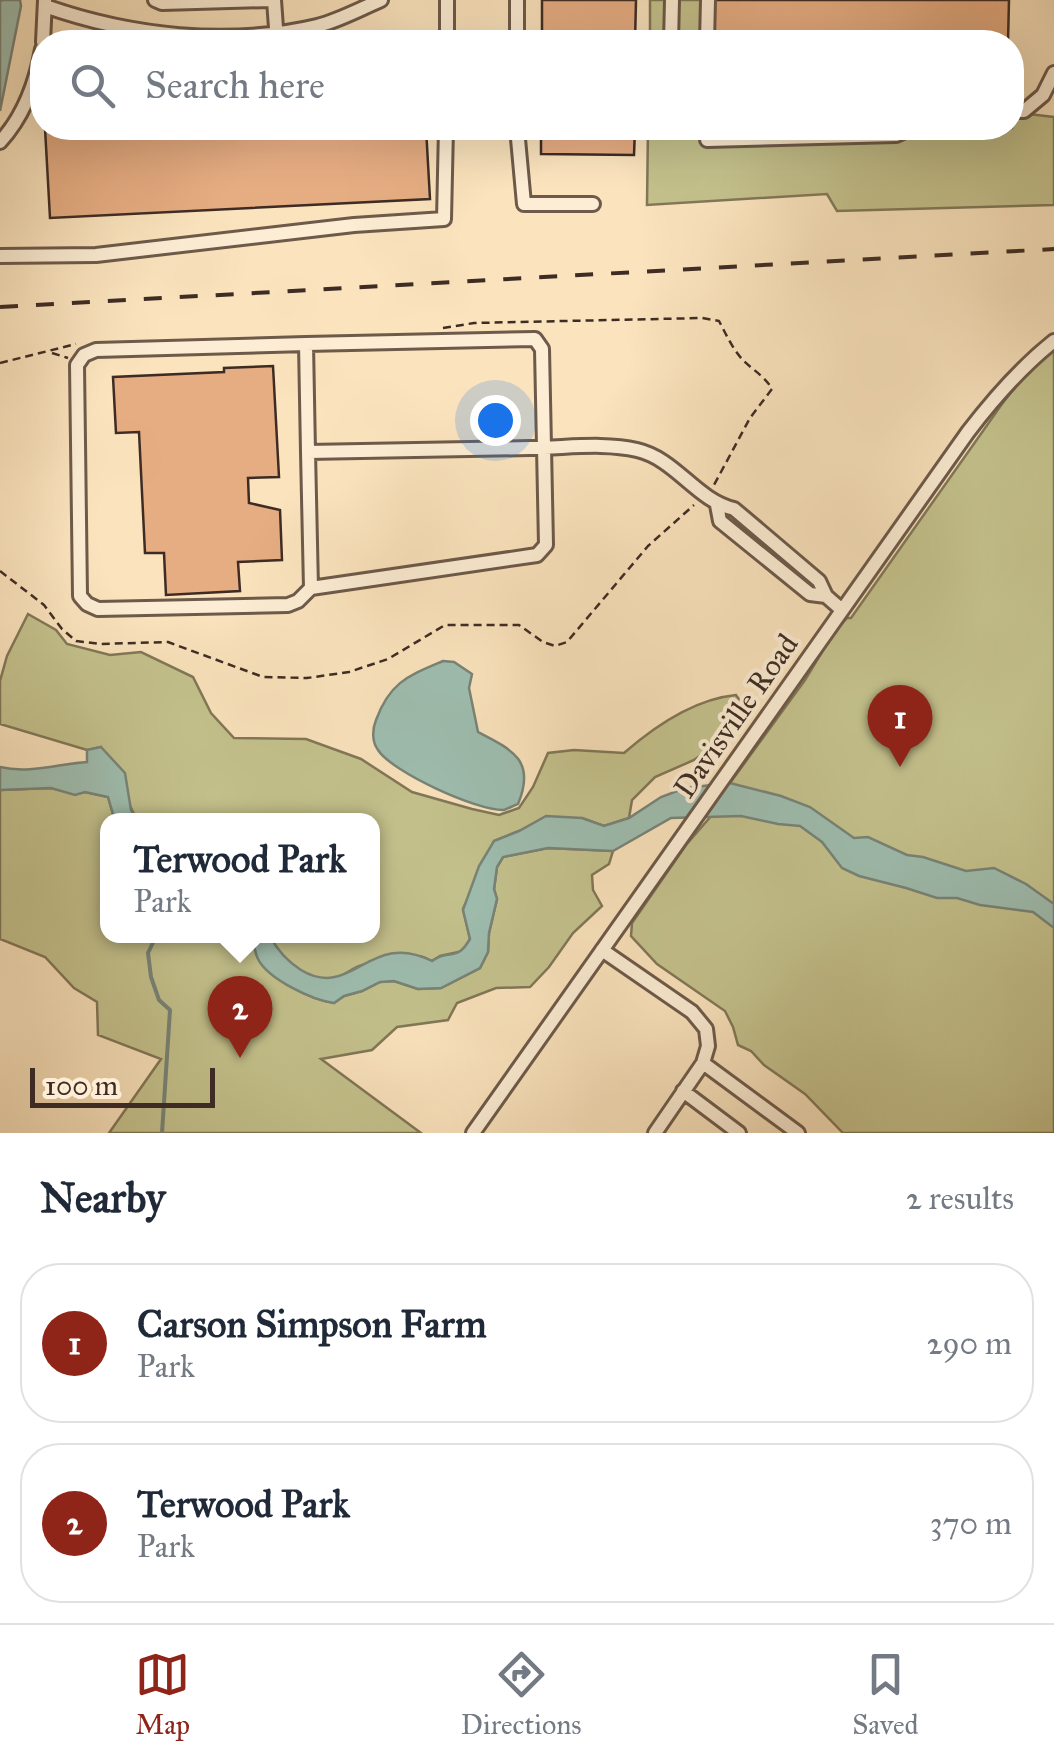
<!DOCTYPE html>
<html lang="en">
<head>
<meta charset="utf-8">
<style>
  body { margin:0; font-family:"IM FELL Great Primer",serif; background:#f2f2f3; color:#1f2937 }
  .scale { position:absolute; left:30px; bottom:25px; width:185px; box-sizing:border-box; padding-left:10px; border:5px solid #3e2c24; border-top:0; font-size:28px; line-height:35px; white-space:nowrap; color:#3e2c24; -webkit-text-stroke:8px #fcedd4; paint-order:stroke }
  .you { position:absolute; left:495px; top:420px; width:35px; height:35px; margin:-25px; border:8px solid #fff; border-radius:50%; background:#1a73e8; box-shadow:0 0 0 15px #1a73e833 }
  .badge { display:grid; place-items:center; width:65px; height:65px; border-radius:50%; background:#8f2418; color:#fff; font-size:32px; font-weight:700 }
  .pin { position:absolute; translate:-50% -82px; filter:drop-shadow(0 2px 5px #0008) }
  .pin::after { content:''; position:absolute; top:52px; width:35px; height:30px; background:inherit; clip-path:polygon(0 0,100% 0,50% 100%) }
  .popup { position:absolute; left:100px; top:813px; width:280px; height:130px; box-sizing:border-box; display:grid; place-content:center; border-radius:20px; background:#fff; filter:drop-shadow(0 2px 8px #0005); font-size:32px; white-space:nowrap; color:#747a83 }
  .popup b { font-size:38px; color:#1f2937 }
  .popup::after { content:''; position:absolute; left:50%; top:100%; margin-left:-20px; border:20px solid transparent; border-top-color:#fff }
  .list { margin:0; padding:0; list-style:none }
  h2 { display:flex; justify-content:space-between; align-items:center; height:130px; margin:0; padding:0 40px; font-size:42px }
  h2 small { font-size:32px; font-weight:400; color:#747a83 }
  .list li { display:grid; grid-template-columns:65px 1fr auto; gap:30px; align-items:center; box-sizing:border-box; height:160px; margin:0 20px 20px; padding:0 20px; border:2px solid #e0e1e3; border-radius:40px }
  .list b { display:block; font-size:38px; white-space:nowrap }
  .list p { margin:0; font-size:32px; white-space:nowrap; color:#747a83 }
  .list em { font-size:32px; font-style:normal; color:#747a83 }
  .icon { flex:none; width:55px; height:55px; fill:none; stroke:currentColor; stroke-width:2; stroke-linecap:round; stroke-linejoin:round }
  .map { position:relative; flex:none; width:1054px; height:1133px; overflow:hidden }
  .search { position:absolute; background:#fff; box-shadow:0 10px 40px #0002; left:30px; right:30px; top:30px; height:110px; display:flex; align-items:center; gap:25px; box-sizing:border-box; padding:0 35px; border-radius:40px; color:#747a83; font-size:38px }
  .sheet { height:490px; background:#fff }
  nav { display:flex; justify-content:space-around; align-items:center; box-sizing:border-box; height:140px; border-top:2px solid #e0e1e3; background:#fff; font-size:28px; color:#747a83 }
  nav a { display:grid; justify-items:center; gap:5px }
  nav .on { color:#8f2418 }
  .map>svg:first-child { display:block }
  .green { fill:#c4c28d; stroke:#817758; stroke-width:2.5 }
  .water { fill:#9ebeb0; stroke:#788478; stroke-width:2.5 }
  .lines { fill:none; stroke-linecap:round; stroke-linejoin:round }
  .stream { stroke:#788478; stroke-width:4 }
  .building { fill:#e6ad83; stroke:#3e2c24; stroke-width:2.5 }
  .minor-casing { stroke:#6d5a4a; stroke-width:18 }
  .path { stroke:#3e2c24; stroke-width:2.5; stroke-dasharray:8 5; stroke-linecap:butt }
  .minor { stroke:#fcedd4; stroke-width:12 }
  .rail { stroke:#3e2c24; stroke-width:4; stroke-dasharray:18 18; stroke-linecap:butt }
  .labels { text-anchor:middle; stroke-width:8; stroke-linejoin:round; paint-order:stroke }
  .street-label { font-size:30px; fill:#3e2c24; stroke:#fcedd4 }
</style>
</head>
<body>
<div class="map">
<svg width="1054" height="1133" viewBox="0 0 1054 1133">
  <rect width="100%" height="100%" fill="#fae3bd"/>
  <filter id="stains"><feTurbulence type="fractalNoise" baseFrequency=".002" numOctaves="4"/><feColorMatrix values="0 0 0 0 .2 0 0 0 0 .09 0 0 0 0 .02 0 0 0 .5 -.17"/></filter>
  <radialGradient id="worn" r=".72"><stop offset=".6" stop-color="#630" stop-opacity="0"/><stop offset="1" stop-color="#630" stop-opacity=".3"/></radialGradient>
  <path class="green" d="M650,0H731L730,42H650Z
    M1012,112L1054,117V205L837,211L827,194L647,205L648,128H1012Z
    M1054,348V1133H843L805,1094L764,1065L751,1051L738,1045L733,1027L725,1011L657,964L631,936L632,923L686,845L712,815L733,784L730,783L805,680L836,629L847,618H851L1002,404L1027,372Z
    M28,614L56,630L67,644L110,655L141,652L193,677L211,713L234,738L306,739L361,759L412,792L472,809L499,815L519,808L533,787L548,753L574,750L624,753C655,726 695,699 736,695L743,705L719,742L694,760L655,777L632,800L629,818L604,826L582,818L519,831L494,841L463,909L470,939L463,951L440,956L432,961C427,959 423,956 418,956C405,955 374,961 362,965C349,969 339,981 325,980C302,978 279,955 270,936H372V820H137L101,747L87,750L0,724V681L7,656Z
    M51,788L75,794L85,792L108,797L113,814L118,820H108V936H250C255,943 254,951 258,958C268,979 312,1000 334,1003L344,996L362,991L380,982L394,981L418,989L441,988L480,968L488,952L489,933L497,899L494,889L497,867L503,857L548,848L613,851L609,864L592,875L593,890L602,906L573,933L549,967L530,987L496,988L457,1003L448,1020L397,1027L372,1050L321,1059L421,1133H109L161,1059L98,1035L97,1002L74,988L45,957L0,939V790Z"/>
  <path class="water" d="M3,0H20L21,6L0,111V1Z
    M443,661L454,662L472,674L469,688L478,732C513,750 536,761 518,804C515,805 507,809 504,810C477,811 392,772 378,750C372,742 372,730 376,720C390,682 408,676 443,661Z
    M101,747L125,773L131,810L137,820H118L113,814L108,797L85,792L75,795L51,788L0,790V767C29,774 58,764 87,762V750Z
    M730,783L781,796L810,807L854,838L868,837L907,855L923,857L966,871L994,868L1026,884L1054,904V928L1033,912L980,905L957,898H937L906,888L859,876L842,868L822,842L800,826L778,824L741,816L671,818L613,851L548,848L503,857L497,867L494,889L497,899L489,933L488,952L480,968L441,988L418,989L394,981L380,982L362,991L344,996L334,1003C312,1000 268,979 258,959C254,951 255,943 250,936H270C277,950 287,961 301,970C352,1001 369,929 432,961C450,948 456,963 470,939L463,910L479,866L494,841L519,831L546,816L582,818L604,826L629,818L661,797L685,788Z"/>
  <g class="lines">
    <path class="stream" d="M156,936L148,953L151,977L159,1000L170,1010L162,1133"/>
  </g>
  <path class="building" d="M542,0H636L635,42H542Z
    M713,0H1009L1008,42H713Z
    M45,128H426L430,199L50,218Z
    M541,128H635L634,155L541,154Z
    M273,366L279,477L248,478L249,503L280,510L282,560L238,562L240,591L166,595L164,553H145L139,432L116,433L113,377L224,372V368Z"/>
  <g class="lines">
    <defs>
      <path id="minor" d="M155,0L162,3L269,0
        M274,0L277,42
        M447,0V42
        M45,6C130,36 228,47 317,26C338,21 360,9 381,0
        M43,42L45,0
        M517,42V0
        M671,42L672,0
        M707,42L708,0
        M1012,111H1024L1043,95L1054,73
        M517,128L524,204H593
        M707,128V140L896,135L911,128
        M0,142C24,116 36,82 42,49
        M0,256L96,255L354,225L444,219L446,128
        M306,344L96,350L84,355L77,365L80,596L87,604L98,609L288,605L298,601L311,588
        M308,452L306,344L535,339L542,349L546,545L537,555L311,588L308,452C382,451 456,450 530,448C565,448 604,442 637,450C676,459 696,500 734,509L819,581L826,596L842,610
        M717,505L720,521L810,594L826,596
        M602,950L692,1012L706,1029L708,1046L703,1063L655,1133
        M703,1063L798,1133
        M683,1091L739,1133
        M473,1133L968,432C994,398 1020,368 1054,341"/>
    </defs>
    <use href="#minor" class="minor-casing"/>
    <path class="path" d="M443,328L474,323L702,318L719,321C726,334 732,348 742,359C751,369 765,376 772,389L750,418L714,485
      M52,353L68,358
      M0,363L76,344
      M0,571L44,605L62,629L76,641L100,644L168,642L263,677L307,678L349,672L388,659L445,625H519L543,642L555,646L567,642L648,546L694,505"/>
    <use href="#minor" class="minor"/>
    <path class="rail" d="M0,307L1054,249"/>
  </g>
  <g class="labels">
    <g class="street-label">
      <text transform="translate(736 716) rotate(-55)" y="10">Davisville Road</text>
    </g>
  </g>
  <rect width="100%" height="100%" filter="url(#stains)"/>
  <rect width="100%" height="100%" fill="url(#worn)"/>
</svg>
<div class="scale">100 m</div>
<div class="you"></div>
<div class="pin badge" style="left:900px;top:767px">1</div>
<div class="pin badge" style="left:240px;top:1058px">2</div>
<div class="popup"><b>Terwood Park</b>Park</div>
<div class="search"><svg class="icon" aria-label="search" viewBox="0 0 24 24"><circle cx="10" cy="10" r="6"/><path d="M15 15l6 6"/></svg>Search here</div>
</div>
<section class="sheet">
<h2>Nearby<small>2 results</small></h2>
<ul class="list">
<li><span class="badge">1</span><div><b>Carson Simpson Farm</b><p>Park</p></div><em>290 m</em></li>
<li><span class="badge">2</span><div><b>Terwood Park</b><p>Park</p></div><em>370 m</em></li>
</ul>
</section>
<nav>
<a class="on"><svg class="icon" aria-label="map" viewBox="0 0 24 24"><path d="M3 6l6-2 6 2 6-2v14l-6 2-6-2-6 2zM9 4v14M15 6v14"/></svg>Map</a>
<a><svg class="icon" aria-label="directions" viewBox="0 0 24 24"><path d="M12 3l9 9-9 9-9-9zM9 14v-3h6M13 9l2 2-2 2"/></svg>Directions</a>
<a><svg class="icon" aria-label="saved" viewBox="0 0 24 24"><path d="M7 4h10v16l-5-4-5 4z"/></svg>Saved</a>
</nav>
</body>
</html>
